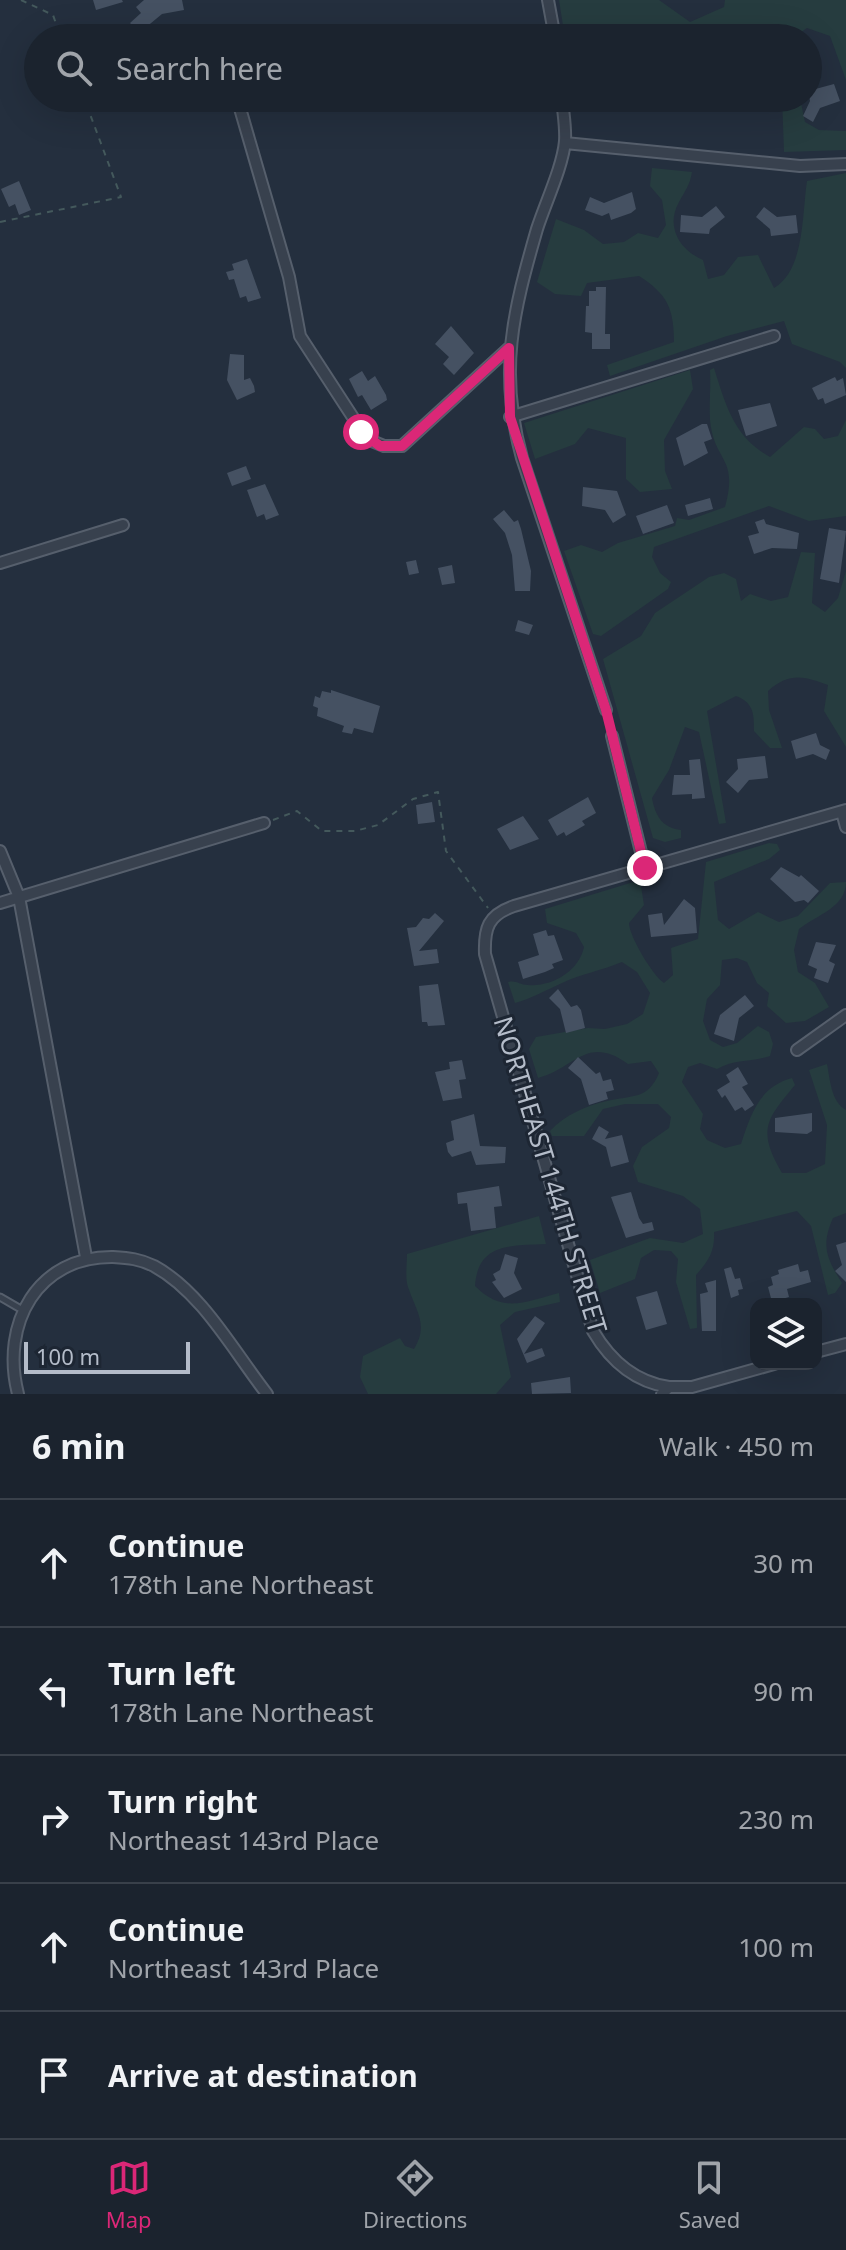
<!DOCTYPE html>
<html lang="en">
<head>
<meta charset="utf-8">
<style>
  body { margin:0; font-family:"Noto Sans",sans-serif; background:#242b36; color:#f1f3f6 }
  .controls { position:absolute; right:24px; bottom:24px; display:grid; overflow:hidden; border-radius:16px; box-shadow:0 8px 32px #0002 }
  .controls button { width:72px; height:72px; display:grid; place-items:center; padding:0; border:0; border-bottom:2px solid #39404a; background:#1b232e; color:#f1f3f6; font:40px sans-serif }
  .scale { position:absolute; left:24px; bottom:20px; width:166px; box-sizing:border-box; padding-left:8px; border:4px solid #b4bcc9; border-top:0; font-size:22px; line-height:28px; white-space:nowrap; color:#b4bcc9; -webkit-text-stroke:6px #1d2633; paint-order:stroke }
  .stop { position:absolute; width:24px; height:24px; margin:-18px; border:6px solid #db2777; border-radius:50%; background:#fff }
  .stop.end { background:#db2777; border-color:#fff; box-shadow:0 2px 8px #0008 }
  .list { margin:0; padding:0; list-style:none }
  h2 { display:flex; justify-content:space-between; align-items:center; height:104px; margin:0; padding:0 32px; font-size:34px }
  h2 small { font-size:26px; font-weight:400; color:#a0a4aa }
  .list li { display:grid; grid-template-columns:52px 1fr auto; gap:24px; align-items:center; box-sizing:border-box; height:128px; padding:0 32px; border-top:2px solid #39404a }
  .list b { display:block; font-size:30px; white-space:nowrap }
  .list p { margin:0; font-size:26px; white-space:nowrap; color:#a0a4aa }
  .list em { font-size:26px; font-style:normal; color:#a0a4aa }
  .icon { flex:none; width:44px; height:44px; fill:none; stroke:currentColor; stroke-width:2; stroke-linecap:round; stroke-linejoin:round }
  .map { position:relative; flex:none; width:846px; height:1394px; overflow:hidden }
  .search { position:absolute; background:#1b232e; box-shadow:0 8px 32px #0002; left:24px; right:24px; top:24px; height:88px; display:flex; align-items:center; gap:20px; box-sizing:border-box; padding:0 28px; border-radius:44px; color:#a0a4aa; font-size:30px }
  .sheet { height:744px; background:#1b232e }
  nav { display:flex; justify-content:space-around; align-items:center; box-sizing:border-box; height:112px; border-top:2px solid #39404a; background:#1b232e; font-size:22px; color:#a0a4aa }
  nav a { display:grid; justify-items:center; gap:4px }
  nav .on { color:#db2777 }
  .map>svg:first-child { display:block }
  .green { fill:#263c3f }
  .building { fill:#455162 }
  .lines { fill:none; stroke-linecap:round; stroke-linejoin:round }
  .service-casing { stroke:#565f6c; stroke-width:9 }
  .minor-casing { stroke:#565f6c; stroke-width:14 }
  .path { stroke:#44595c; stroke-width:2; stroke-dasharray:6 6; stroke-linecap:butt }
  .service { stroke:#38414e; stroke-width:5 }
  .minor { stroke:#38414e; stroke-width:10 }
  .route { stroke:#db2777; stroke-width:10 }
  .labels { text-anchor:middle; stroke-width:6; stroke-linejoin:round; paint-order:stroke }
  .street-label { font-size:26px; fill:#b4bcc9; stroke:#1d2633 }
</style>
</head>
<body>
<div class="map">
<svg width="846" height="1394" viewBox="0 0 846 1394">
  <rect width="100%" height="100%" fill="#242f3e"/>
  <path class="green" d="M559,0H659L690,22L724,7L725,0H846V80L830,36L807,28L792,38H565Z
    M782,98H800L805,122L819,130L846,131V150L784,152Z
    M652,168L692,172C690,185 685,191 679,202C665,227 680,250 703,260L708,279L724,275L738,257L758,255L774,288C805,270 802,213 807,181L846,173V368L840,362L792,344L784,321L727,336L610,376L607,365L674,342C674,308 667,294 639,276L587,283L581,296L555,294L537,282L556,219L584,230L603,244L624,242L638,233L658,238L666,225L662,200L650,186Z
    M714,368C726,406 734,437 770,457L804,427L815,429L824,439L838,436L846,420V516L809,521L769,506L654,547L652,557L660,573L671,582L668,589L601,636L593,634L564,551L581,545L602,552L618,543L675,526L677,518L689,520L725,507C739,456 714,463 710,420C709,403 711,386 710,370Z
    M690,370L693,389L664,440L665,471L672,489L640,492L626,479V438L588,428L575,444L535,459L524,423Z
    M801,552L815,553L812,603L825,612L838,598L846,571V747L824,711L828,685C804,676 789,672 768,691L769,710L782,748H770L754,731C754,714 754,703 736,696L707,711L726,823L719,824L699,732L685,727L669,770L652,798C655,815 662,828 681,830V838L665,842L653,838L603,659L641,636L655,613L709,577L724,573L736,579L741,601L750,594L771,601L788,597Z
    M769,843L777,844L780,850L769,859L714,882L718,920L729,929L758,912L779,922L798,916L830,883L846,882C846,907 817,915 799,929L794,950L798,972L815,983L829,1007L805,1021L786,1023L767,1006L769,993L757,983L747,962L737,958L722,960L720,985L707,999L703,1021L710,1040L723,1047L737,1043L758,1026L769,1032L773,1044L770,1056C751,1062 734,1059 717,1069L700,1063L688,1067L682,1082L703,1114L700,1129L707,1140L725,1148L741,1144C751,1114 759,1087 792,1078L795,1085C766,1120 757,1130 782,1173H806L825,1164L827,1125L809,1070L827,1064C830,1079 831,1102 846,1110V1213L833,1218C821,1245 826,1258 842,1283L835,1293L828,1295L811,1226L797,1211L714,1232C715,1251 709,1260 696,1275L697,1328L690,1329L676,1282L678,1259L671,1251L654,1250L641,1258L635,1279L600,1293L590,1260L650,1238L683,1243L703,1234L700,1209L683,1196L638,1182L633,1166L642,1147L669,1128L671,1117L658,1104H625L603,1109L584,1136H552L550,1131C565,1115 585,1106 607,1101C632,1095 648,1100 659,1073L651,1061L628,1064C587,1034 574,1069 538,1078L529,1049L536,1037L588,1028L605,1029L627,1024L643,1014L650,993L637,972L622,962C603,970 581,974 562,983C546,990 533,998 515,1003L508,982C517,980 519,985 528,985C552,987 579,971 584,947L576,933L547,923L545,909L640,880L644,905L629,923C629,936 653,976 664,983L673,975L671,948L698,939L706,862Z
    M539,1216L546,1244C511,1246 478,1242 475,1286C503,1314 524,1302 559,1293L560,1302L515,1312L500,1325L511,1377L496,1394H368L360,1377L363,1356L400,1338L405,1346L414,1349C429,1325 416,1311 408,1287C405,1278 407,1264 407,1254Z"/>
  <path class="building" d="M93,0H122L123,2L96,10Z
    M144,0H182L184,10L162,14L139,33L130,23L141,13L136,7Z
    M834,84L840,101L820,108L813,122L803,116L810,101L808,91Z
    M19,181L31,210L19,215L15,204L9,207L1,189Z
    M632,192L636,209L631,213L611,220L609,213L602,216L585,210L590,197L604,203Z
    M716,206L725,217L710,229L709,234L680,232L681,215L702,217Z
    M764,207L777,217L796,215L798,233L771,236L770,229L756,217Z
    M247,259L261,298L248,302L246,296L240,298L234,279L229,280L226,272L234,270L232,264Z
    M596,287H606L605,334H610V349H592V333L585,332L586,306H589V291H596Z
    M451,326L474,353L454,375L443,364L449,357L435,344Z
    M230,354L244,355V380L250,378L254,386L255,392L237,400L227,380Z
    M362,371L368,381L375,376L386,395L387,400L371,410L362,395L358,397L349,379Z
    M835,377L837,381L843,378L846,395L825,404L823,398L818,400L812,388Z
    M770,403L777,426L746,436L738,410Z
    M702,424H707L712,439L704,442L708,453L684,466L676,438Z
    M246,466L251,479L232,486L227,473Z
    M265,484L279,515L266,520L264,514L257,517L247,490Z
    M583,487L617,491L626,515L613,523L605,510L582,506Z
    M710,498L713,509L688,516L685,505Z
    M667,505L674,523L643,534L636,516Z
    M504,510L514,522L518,520L521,529L531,571L530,591H515L512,555L505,533L493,519Z
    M764,519L766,524L799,533L797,549L772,548L754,554L748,536L759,533L755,522Z
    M829,528L846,531L839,583L820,579Z
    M416,560L419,573L409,575L406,562Z
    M452,565L455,583L442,585L438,568Z
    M518,620L533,625L529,635L515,631Z
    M331,690L380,706L373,733L354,728L352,734L342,732L344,726L317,716L318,708L313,706L315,696L320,698L322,691L331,693Z
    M816,733L820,745L830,750L826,760L813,754L796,759L791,741Z
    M765,756L768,778L749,780L738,793L726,782L738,769L737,759Z
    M700,759L705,798L692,799V794L672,795L674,775H690L689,760Z
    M588,797L596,813L582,821L585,825L566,836L564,832L557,836L548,820Z
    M432,802L435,822L418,824L416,805Z
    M523,816L539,839L510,850L497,829Z
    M781,867L799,877L801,875L819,891L808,903L804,900L795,902L770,879Z
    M684,899L695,908L697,933L651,937L648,915L662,913L664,925Z
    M435,913L444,921L419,951L437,949L439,963L414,966L407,928L416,927L423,918L429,919Z
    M546,930L548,936L554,935L563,960L552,964L554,968L545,972L523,979L518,962L539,955L533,934Z
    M816,942L836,945L829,961L835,964L828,983L814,978L817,969L808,965Z
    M438,984L445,1025L428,1026L427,1022H422L419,986Z
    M558,989L571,1007L577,1005L581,1010L585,1028L566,1033L560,1009L549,998Z
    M745,995L754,1006L739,1018L734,1041L714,1034L720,1015Z
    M578,1057L596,1074L600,1072L603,1081L611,1079L614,1090L606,1092L608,1099L589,1105L581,1079L568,1068Z
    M462,1060L466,1079L459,1080L462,1098L443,1101L435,1072L450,1069L449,1062Z
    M738,1067L748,1084L742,1087L754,1105L745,1111L742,1107L735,1111L725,1095L722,1098L717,1090L730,1082L726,1075Z
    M812,1113V1131L807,1134L775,1132V1118Z
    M474,1114L480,1146L506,1147L505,1163L476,1165L471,1151L452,1157L448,1152L446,1143L454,1140L451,1121Z
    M599,1126L609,1132L605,1139L622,1135L629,1162L611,1167L606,1147L592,1139Z
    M499,1186L502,1206L494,1207L496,1228L471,1231L467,1203L458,1204L457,1193Z
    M631,1192L639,1218L643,1224L652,1222L654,1230L626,1238L611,1197Z
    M846,1242V1282L835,1271L842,1265L836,1245Z
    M505,1254L518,1258L514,1273L522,1289L504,1298L492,1282L496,1280L493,1274L500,1270Z
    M798,1264L800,1272L808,1270L811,1282L787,1289L789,1297L772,1302L768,1287L773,1285L771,1277L779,1274L778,1270Z
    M731,1267L735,1279L740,1278L743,1289L738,1290L739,1295L731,1298L724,1269Z
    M716,1280V1331H702L700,1294L708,1292L705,1283Z
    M657,1291L667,1324L646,1330L636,1297Z
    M535,1316L545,1323L524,1354L542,1348L545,1356L527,1363L517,1339Z
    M570,1377L571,1393L532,1394L531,1383Z"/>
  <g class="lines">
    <defs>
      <path id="service" d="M0,1297L19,1308"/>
      <path id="minor" d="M548,0L555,38
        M237,98L289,277L300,336L367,439L384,446H402L509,348
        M562,98C563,112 566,127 565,141C563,166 545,204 537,229C513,312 498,372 522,458L606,710
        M565,143L800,166L846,164
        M510,417L774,336
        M0,563L123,525
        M612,736L645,868
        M842,812L846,827
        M0,851L19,897L86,1257
        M0,903L264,823
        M797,1050L846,1015
        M816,1352L846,1344
        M669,1387C635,1382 610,1360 593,1331L485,954C484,928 488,915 514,906L846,810
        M18,1394C0,1323 38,1256 113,1257C129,1258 140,1259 154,1266C202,1292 234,1352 267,1394
        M662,1394L669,1387H692L774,1364"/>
    </defs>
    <use href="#service" class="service-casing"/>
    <use href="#minor" class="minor-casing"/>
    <path class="path" d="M21,0L53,15L61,38
      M0,222L121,197L84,98
      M273,820L297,811L322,831H355L378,825L413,799L438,792L446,851L488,908"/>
    <use href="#service" class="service"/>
    <use href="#minor" class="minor"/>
  </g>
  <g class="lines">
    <path class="route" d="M361,432L380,446H402L509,348L510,417L606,710L645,868"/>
  </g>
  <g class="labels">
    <g class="street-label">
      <text transform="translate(550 1175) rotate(73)" y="9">NORTHEAST 144TH STREET</text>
    </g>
  </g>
</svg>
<div class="controls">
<button><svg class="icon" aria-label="layers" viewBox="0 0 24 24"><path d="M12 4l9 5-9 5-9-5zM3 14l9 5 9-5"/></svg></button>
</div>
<div class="scale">100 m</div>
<div class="stop" style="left:361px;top:432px"></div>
<div class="stop end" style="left:645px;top:868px"></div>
<div class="search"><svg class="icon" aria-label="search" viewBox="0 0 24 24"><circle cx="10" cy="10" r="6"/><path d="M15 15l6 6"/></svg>Search here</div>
</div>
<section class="sheet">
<h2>6 min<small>Walk · 450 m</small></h2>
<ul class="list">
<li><svg class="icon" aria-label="ahead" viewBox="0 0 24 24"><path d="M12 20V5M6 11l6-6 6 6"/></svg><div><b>Continue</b><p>178th Lane Northeast</p></div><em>30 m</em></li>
<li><svg class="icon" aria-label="left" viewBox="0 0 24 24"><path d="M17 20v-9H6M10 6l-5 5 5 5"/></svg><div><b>Turn left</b><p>178th Lane Northeast</p></div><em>90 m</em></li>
<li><svg class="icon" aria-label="right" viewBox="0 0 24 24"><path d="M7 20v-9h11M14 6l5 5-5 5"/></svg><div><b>Turn right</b><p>Northeast 143rd Place</p></div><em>230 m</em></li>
<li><svg class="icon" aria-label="ahead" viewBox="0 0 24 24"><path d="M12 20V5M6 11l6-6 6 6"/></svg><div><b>Continue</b><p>Northeast 143rd Place</p></div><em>100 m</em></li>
<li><svg class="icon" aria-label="arrive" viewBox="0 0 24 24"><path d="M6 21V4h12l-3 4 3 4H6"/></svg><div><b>Arrive at destination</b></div></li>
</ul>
</section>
<nav>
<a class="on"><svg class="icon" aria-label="map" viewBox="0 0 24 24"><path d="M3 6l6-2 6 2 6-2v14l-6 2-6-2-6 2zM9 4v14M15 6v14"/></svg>Map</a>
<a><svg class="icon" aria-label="directions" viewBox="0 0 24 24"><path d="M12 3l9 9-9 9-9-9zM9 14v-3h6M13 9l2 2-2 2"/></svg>Directions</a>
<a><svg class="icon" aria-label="saved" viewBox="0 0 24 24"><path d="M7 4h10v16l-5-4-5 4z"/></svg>Saved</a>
</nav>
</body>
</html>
